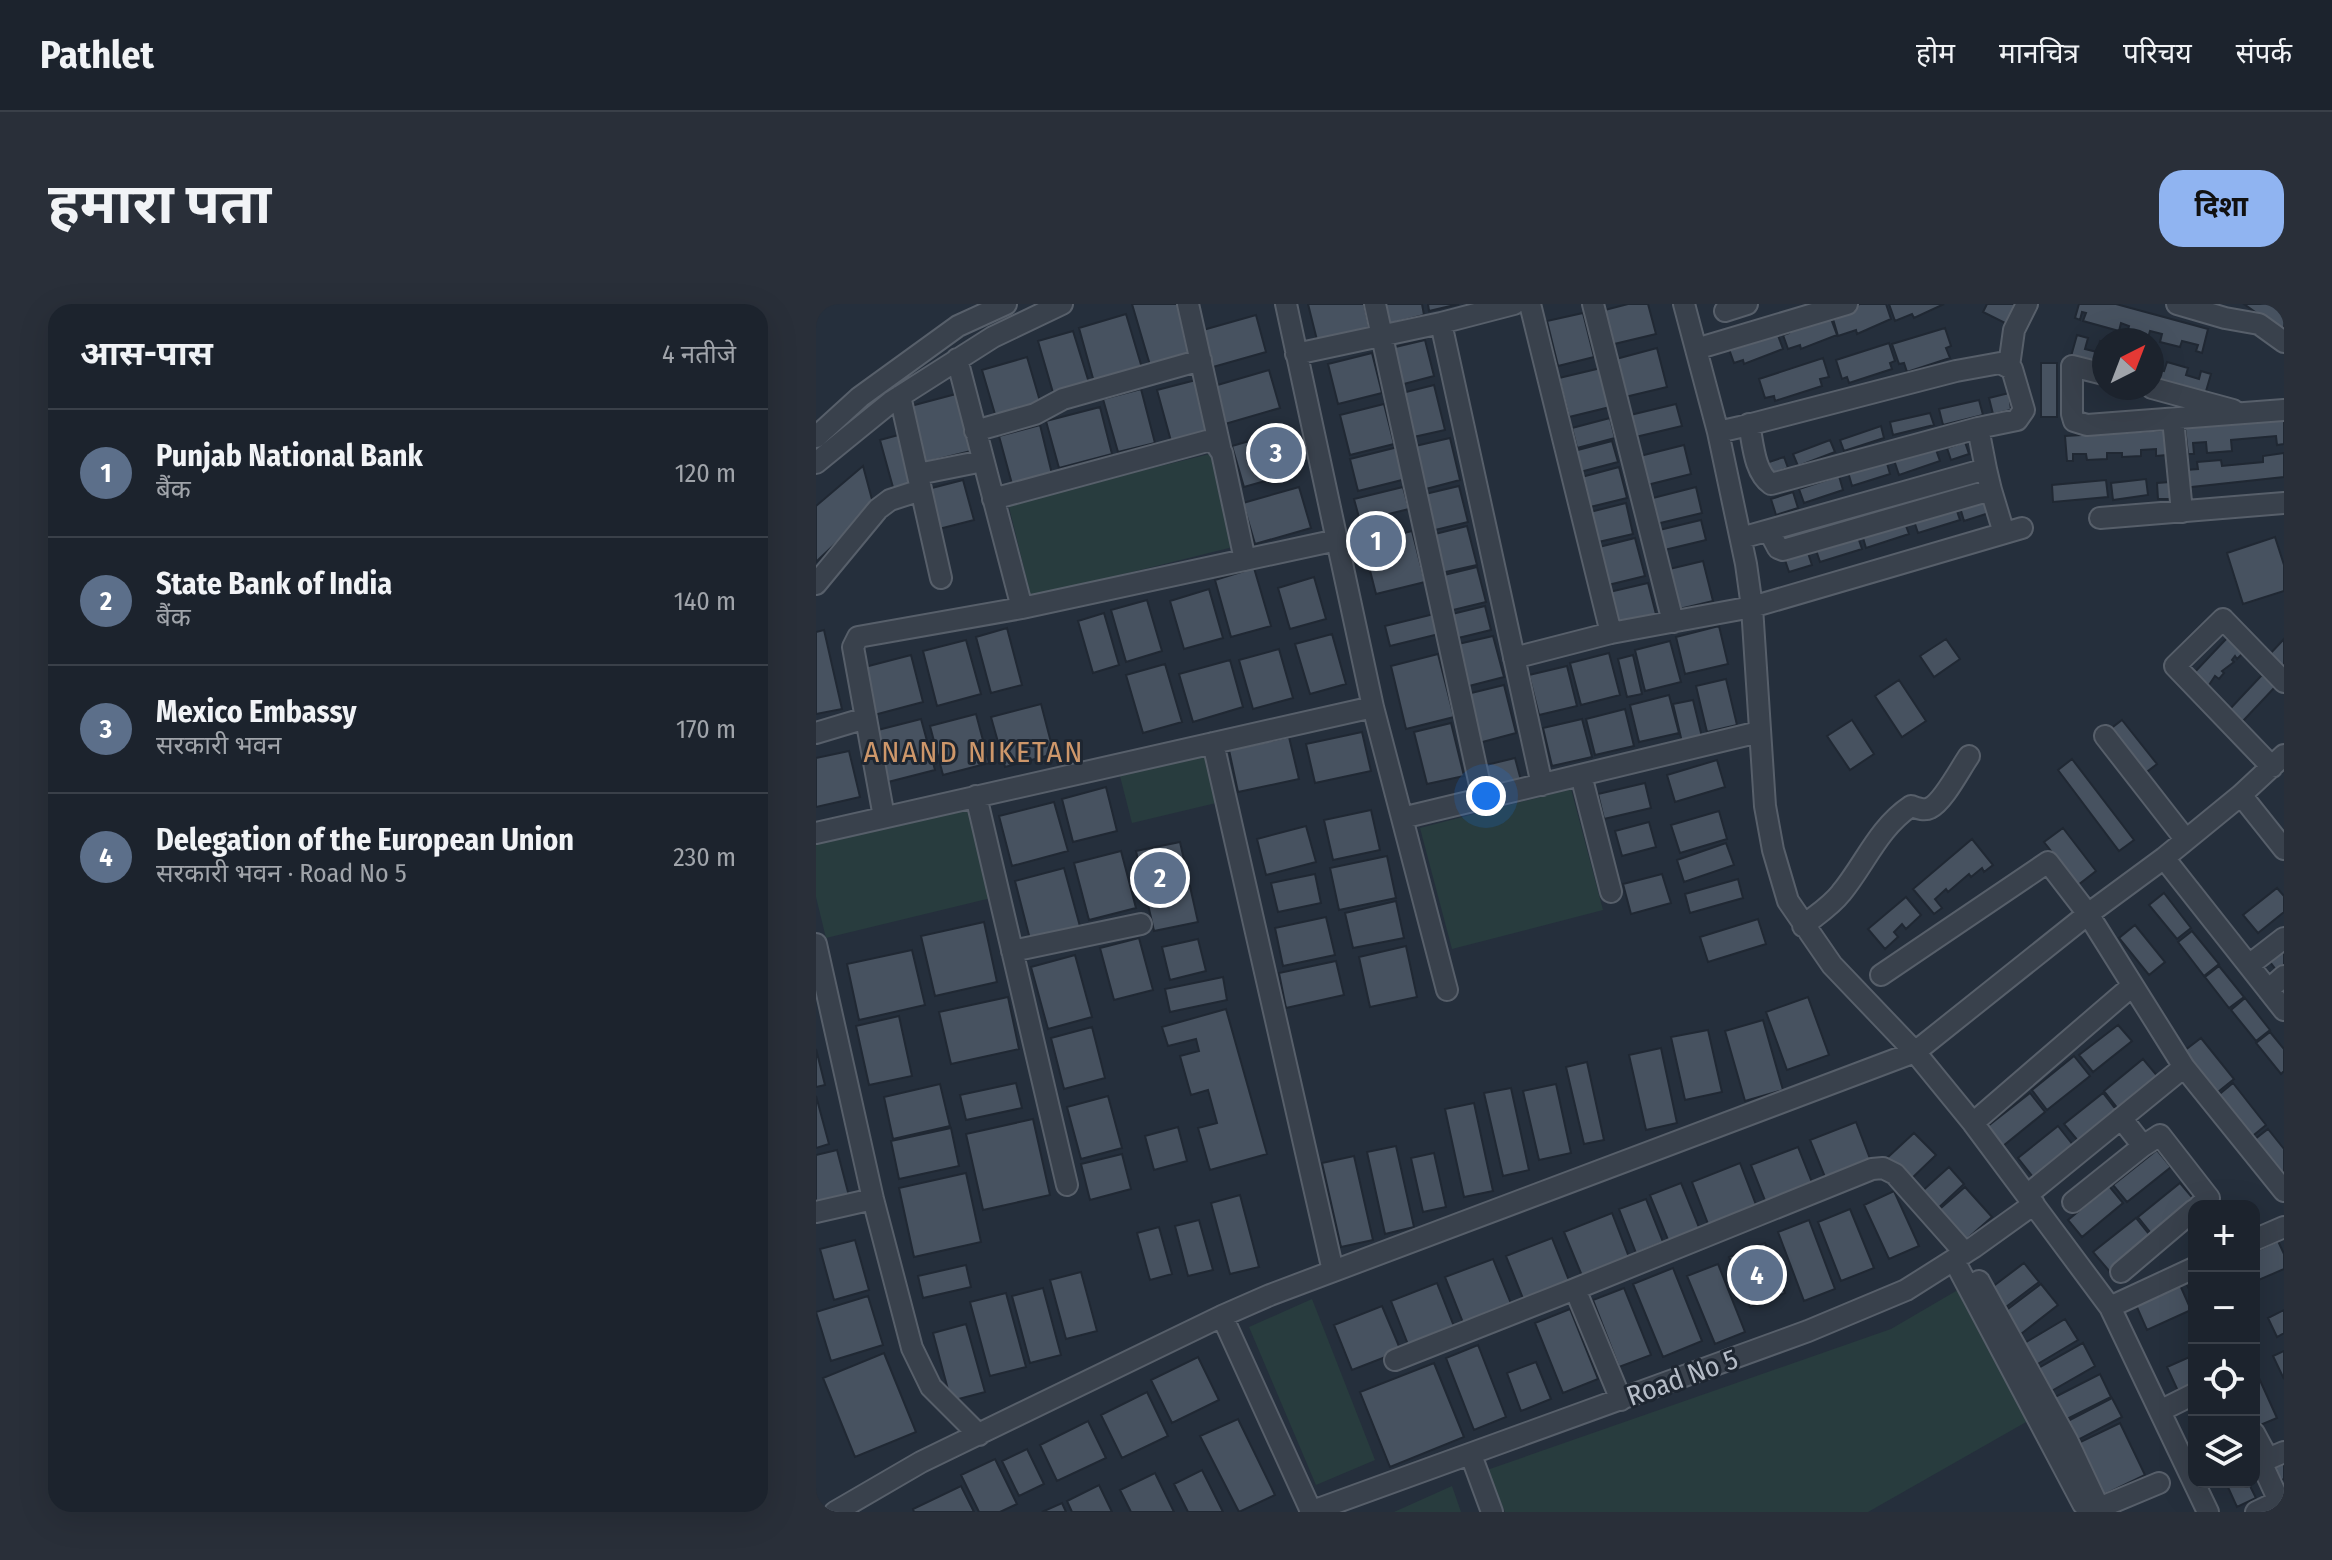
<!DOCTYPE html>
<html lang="hi">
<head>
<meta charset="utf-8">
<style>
  body { margin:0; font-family:"Fira Sans Condensed","Noto Sans Devanagari",sans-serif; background:#292f39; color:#f1f3f6 }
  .controls { position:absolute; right:24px; bottom:24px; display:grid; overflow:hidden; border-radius:16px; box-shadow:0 8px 32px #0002 }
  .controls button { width:72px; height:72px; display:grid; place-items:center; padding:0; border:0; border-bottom:2px solid #3a4049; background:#1c232d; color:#f1f3f6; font:40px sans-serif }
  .compass { position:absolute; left:1276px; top:24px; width:72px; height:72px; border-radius:50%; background:#1c232d; box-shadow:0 8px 32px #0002; rotate:42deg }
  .you { position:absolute; left:670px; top:492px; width:28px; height:28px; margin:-20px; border:6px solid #fff; border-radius:50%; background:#1a73e8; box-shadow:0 0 0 12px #1a73e833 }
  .badge { display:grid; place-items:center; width:52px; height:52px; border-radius:50%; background:#90b4f1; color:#fff; font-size:26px; font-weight:700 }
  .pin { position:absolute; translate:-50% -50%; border:4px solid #fff; box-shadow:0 2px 8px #0006 }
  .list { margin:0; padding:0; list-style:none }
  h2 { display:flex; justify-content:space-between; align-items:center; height:104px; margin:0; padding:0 32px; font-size:34px }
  h2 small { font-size:26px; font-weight:400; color:#a0a4aa }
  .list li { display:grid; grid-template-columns:52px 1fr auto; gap:24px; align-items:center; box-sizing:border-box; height:128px; padding:0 32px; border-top:2px solid #3a4049 }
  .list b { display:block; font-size:30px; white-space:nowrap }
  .list p { margin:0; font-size:26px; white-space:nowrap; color:#a0a4aa }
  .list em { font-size:26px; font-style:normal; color:#a0a4aa }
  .icon { flex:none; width:44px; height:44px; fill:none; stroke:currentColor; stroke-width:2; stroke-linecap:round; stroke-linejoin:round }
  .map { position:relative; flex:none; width:1468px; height:1208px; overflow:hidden; border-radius:24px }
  header { display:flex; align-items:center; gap:48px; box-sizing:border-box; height:112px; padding:0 40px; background:#1c232d; border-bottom:2px solid #3a4049 }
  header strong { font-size:38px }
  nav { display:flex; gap:44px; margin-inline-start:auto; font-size:28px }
  .intro { display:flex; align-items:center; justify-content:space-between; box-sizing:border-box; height:192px; padding:0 48px }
  h1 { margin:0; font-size:56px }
  .button { padding:20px 36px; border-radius:24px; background:#90b4f1; color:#111; font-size:28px; font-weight:700 }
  main { display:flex; gap:48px; padding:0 48px }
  aside { flex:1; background:#1c232d; border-radius:24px; box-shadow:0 8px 32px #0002 }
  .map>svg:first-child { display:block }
  .green { fill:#283c3e }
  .building { fill:#475260; stroke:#202833; stroke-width:2 }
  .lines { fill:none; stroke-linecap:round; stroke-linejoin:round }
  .minor-casing { stroke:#575f6a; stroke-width:24 }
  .minor { stroke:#39414c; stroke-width:20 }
  .labels { text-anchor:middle; stroke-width:6; stroke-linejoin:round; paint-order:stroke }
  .street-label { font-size:28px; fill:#b5bcc7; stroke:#1e2631 }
  .neighbourhood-label { font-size:30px; letter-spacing:2px; fill:#ce976a; stroke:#1e2631 }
</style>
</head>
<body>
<header>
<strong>Pathlet</strong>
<nav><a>होम</a><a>मानचित्र</a><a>परिचय</a><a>संपर्क</a></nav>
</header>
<div class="intro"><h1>हमारा पता</h1><a class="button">दिशा</a></div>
<main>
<aside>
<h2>आस-पास<small>4 नतीजे</small></h2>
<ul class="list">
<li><span class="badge" style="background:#5c6f8a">1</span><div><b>Punjab National Bank</b><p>बैंक</p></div><em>120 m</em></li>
<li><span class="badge" style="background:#5c6f8a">2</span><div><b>State Bank of India</b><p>बैंक</p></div><em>140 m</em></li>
<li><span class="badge" style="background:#5c6f8a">3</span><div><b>Mexico Embassy</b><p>सरकारी भवन</p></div><em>170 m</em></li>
<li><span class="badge" style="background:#5c6f8a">4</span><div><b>Delegation of the European Union</b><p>सरकारी भवन · Road No 5</p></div><em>230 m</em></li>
</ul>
</aside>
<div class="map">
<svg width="1468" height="1208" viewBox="0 0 1468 1208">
  <rect width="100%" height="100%" fill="#252f3c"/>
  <path class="green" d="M394,150L417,243L215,293L192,199Z
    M389,452L400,499L316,519L304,472Z
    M755,485L787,606L636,645L604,524Z
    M152,502L175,594L10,634L0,593V538Z
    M1152,980L1226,1109L1052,1208H689L671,1166L1075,1025Z
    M496,995L559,1156L500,1181L433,1023Z
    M636,1182L645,1208H578Z"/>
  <path class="building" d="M316,0H362L376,49L334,61Z
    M492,0H548L554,27L502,40Z
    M563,0H606L608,11L568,21Z
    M612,0H643L613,7Z
    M812,0H832L840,30L794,41L785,7Z
    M1044,0H1070L1075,15L1041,30L1040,26L1022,32L1017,15L1021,14L1019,8Z
    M1073,0H1128L1098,14L1096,10L1079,17Z
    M1171,0H1203L1193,21L1167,8Z
    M1263,0H1300L1392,25L1386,49L1380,47L1382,41L1366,37L1364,43L1344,38L1346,30L1334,27L1332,34L1311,29L1313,22L1305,19L1303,27L1267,17L1270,9L1266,8L1264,16L1259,14Z
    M1428,0H1468V29Z
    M767,9L778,53L742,62L731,17Z
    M310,10L326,64L278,78L263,24Z
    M440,11L450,48L397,63L387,26Z
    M1014,12L1021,31L985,45L984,41L972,45L967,31L973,29L971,22Z
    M1129,24L1135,42L1130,44L1134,54L1091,68L1088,59L1083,60L1076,40Z
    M960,26L967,45L928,60L927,56L918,59L913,45Z
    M257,27L274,82L238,92L222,37Z
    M1261,31L1272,34L1269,45L1281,48L1284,37L1288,38V66L1254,56Z
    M609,36L618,72L584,81L575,44Z
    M1073,39L1079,57L1074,59L1076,65L1033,79L1031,73L1026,75L1020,56Z
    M841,44L851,83L809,93L800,55Z
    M556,49L566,89L522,100L512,60Z
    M211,53L226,104L181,117L166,66Z
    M1007,54L1013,73L1004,75L1006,82L959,97L958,92L949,94L943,75Z
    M1351,58L1372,64L1370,71L1383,75L1385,67L1395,70L1388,94L1336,79V64L1348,67Z
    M1225,59H1241V113H1225Z
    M785,64L794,103L753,113L743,74Z
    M453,66L464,104L409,120L398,82Z
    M380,76L394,127L355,137L341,86Z
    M618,81L629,126L593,134L582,90Z
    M325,85L339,139L302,148L287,95Z
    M1193,89L1195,106L1177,110L1173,94Z
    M140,90L155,147L106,159L91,103Z
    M1163,96L1167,111L1127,121L1123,105Z
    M568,100L578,140L534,151L524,111Z
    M860,100L866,122L811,135L806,113Z
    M284,103L296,150L243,164L230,117Z
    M1114,109L1118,121L1077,131L1074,118Z
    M794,114L799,134L761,144L756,124Z
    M1468,114V140L1461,141L1460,132L1415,136L1416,147L1391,149L1390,138L1377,139L1378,150H1372L1369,123Z
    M224,121L236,170L196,180L183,132Z
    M1065,122L1068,134L1028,147L1024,136Z
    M1350,126L1351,151L1340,152V145L1325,146V152L1306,153V149H1291V155L1271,156L1270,150H1257V157H1251L1249,132Z
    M468,127L480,168L428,183L416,142Z
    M86,130L100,182L78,187L64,136Z
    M634,134L644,176L606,186L595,143Z
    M1014,136L1019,148L982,162L977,150Z
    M796,137L802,158L764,168L758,147Z
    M1149,138L1153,150L1135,156L1131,144Z
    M868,141L875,170L827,182L820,153Z
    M582,143L590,175L542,187L534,155Z
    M1119,143L1124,157L1083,171L1078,156Z
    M1468,149V173L1366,184L1369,166L1382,165L1381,158L1405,156L1406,162L1447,158V152Z
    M968,153L972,164L954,170L950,159Z
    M1070,156L1074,170L1036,182L1032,168Z
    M47,162L58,203L0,258V202Z
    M803,163L811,194L766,205L758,175Z
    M1023,172L1027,186L988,199L983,185Z
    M1330,175L1332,191L1297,196L1295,179Z
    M147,176L158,216L119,226L108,186Z
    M1290,176L1292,193L1237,198L1236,181Z
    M1354,178L1355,195H1342L1341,179Z
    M643,182L652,218L615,227L605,191Z
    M483,183L495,224L439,240L427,199Z
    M587,183L593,205L544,217L538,195Z
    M880,183L886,209L840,220L833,195Z
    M977,188L982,204L960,211L955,195Z
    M1167,192L1173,209L1148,217L1143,200Z
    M810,199L817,230L778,239L770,209Z
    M1139,201L1144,216L1102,229L1097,214Z
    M1087,214L1093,230L1050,244L1045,227Z
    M885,216L890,236L840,248L835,228Z
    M651,222L661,261L625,269L615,231Z
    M596,227L609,278L560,290L547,239Z
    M1041,230L1046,245L1004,258L999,243Z
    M1459,233L1468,261V287L1427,300L1411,249Z
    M819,234L829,272L788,282L779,244Z
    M991,246L996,261L973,268L968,253Z
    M887,257L897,297L855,307L845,267Z
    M661,263L670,298L633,307L624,272Z
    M438,264L455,322L415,333L399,276Z
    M498,273L510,315L474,325L462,284Z
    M832,279L841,314L798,324L789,289Z
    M393,285L407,334L368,345L354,297Z
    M331,296L346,347L310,358L295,306Z
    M669,302L675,326L638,335L632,311Z
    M288,309L303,361L277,369L262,317Z
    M618,310L623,330L574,342L569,322Z
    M903,322L912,360L869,370L860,333Z
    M191,324L206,381L175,389L160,333Z
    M8,326L26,405L0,410V328Z
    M516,330L530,380L494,390L479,340Z
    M677,332L688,373L653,382L642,340Z
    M1412,333L1428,348L1421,355L1419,352L1416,356L1418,358L1406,367L1408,369L1403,375L1399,372L1391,384L1377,370Z
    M1130,335L1144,355L1118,373L1104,352Z
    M1468,335V366L1453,351Z
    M150,336L165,390L121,402L107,347Z
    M854,337L865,378L829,387L819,346Z
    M463,345L477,394L437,405L423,356Z
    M793,349L804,391L765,401L754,359Z
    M622,350L638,413L590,425L575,362Z
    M95,351L107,398L58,411L45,364Z
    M817,351L826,390L811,393L802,355Z
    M414,356L427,403L377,418L363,370Z
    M349,360L366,418L327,429L310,371Z
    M751,362L761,402L723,411L713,371Z
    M1446,371L1459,383L1426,418L1413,406Z
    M910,375L921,421L891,428L880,382Z
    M1083,376L1110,417L1086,433L1059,392Z
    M688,381L700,429L659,440L647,391Z
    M853,391L863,429L823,438L814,401Z
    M877,396L886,433L866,438L857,400Z
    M225,400L238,450L189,463L175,413Z
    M809,405L818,442L779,451L770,415Z
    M160,410L173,459L127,471L114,422Z
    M105,415L119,466L72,478L58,427Z
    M766,415L776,453L736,462L727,424Z
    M1036,416L1058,450L1034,466L1011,432Z
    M1306,416L1341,460L1328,470L1293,426Z
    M635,419L648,472L611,480L598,428Z
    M546,428L555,467L499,479L490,440Z
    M473,433L483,475L422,488L413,446Z
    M33,447L44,493L0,503V454Z
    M699,454L706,480L673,488L666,462Z
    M1256,455L1318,536L1303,547L1242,466Z
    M901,456L909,483L859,498L851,471Z
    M829,479L835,504L788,515L782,490Z
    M290,483L301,527L257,538L246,495Z
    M238,498L252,547L196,562L183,512Z
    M555,506L564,546L517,556L508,516Z
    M903,507L911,535L864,549L855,521Z
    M833,518L840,543L806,552L799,527Z
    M490,522L500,558L450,571L441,535Z
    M1247,524L1280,567L1262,581L1228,538Z
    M1156,535L1177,561L1168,568L1166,564L1155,573L1153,570L1132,588L1130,585L1119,595L1126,604L1118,610L1097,585Z
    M364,538L382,618L338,627L320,547Z
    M910,539L918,561L868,578L861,556Z
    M305,547L320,604L273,616L258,559Z
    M571,552L580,594L523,606L514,564Z
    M248,564L265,626L215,639L199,577Z
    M499,570L505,599L462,608L455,579Z
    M846,570L855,599L815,610L807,580Z
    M922,575L927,594L874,609L869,590Z
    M1461,584L1468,592V608L1442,629L1427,611Z
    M1348,589L1375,624L1361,635L1333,601Z
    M1090,593L1105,611L1090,625L1086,620L1078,628L1082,633L1069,645L1052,625Z
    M580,597L588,634L537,644L529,609Z
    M510,613L519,651L467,662L459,624Z
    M942,615L950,640L892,658L884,633Z
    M168,618L181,678L119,692L105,632Z
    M1319,621L1349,658L1333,671L1303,634Z
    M1376,627L1403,660L1388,672L1362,638Z
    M323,634L337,686L298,696L284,644Z
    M382,635L390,667L354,676L346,643Z
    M1468,641V661L1461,667L1451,654Z
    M590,642L601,693L554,703L543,653Z
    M96,646L109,701L43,716L31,660Z
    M259,651L276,713L232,725L215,663Z
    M520,657L528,691L470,704L463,669Z
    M1403,662L1428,693L1413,704L1389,673Z
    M407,673L411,696L354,708L349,685Z
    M192,693L203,745L135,760L123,708Z
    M992,693L1013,751L971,766L950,708Z
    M1429,694L1454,726L1440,737L1415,706Z
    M410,705L451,850L394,866L382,824L401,819L392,786L375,791L364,752L383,747L380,735L352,742L346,723Z
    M83,712L96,772L53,781L40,722Z
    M947,716L967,786L929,797L909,727Z
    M1302,721L1316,737L1277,768L1263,751Z
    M276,723L289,774L248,785L235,734Z
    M892,726L906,788L869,796L855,733Z
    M1454,728L1468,745V767L1465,770L1440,739Z
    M1385,734L1418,775L1397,792L1364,750Z
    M845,744L861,819L830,826L813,751Z
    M0,745L9,781L0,783Z
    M1258,752L1274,772L1231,806L1216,786Z
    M1327,755L1343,774L1303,806L1288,787Z
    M771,758L788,836L768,840L750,763Z
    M200,779L206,804L150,816L144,791Z
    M1417,779L1450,821L1433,835L1400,793Z
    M124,780L134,822L77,835L68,793Z
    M740,780L755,849L723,856L707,787Z
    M695,784L713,866L687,872L668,789Z
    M1214,789L1229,808L1187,842L1172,822Z
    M1287,789L1301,807L1263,838L1248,820Z
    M0,792L13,840L0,844Z
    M292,792L306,844L265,855L251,803Z
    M658,799L677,887L648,893L629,805Z
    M217,815L234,891L167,906L150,830Z
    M1040,818L1056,860L1011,878L994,836Z
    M1242,822L1257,841L1217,873L1202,854Z
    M362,823L371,857L338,866L329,832Z
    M135,824L143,862L83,875L75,837Z
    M1452,825L1468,845V877L1434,839Z
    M1098,829L1120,851L1093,877L1071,854Z
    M580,842L598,923L569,930L551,848Z
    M982,843L999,886L952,904L935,861Z
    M21,846L33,892L0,900V851Z
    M1341,846L1355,863L1311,898L1297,881Z
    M618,849L630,903L607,908L595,854Z
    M306,850L315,885L274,896L265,860Z
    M538,852L557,936L525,943L506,859Z
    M924,859L942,906L894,925L876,878Z
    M1133,863L1148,880L1118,908L1103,890Z
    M150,869L165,938L98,953L83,884Z
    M865,879L884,926L853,938L834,891Z
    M1364,879L1381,899L1338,933L1322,913Z
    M1293,882L1307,899L1266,933L1252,916Z
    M1149,883L1176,913L1145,940L1118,910Z
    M1078,887L1103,942L1073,955L1048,901Z
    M424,891L443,963L414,970L395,899Z
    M830,895L847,938L820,949L803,905Z
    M1034,905L1058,964L1025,977L1002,918Z
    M796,909L816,961L769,979L748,928Z
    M1320,914L1336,934L1294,968L1277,948Z
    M383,916L397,966L372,972L359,922Z
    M993,916L1019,985L988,997L962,928Z
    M343,923L356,970L334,976L321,929Z
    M736,934L756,984L710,1002L690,952Z
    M39,936L53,986L18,996L4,945Z
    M1462,937L1468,950V965L1438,978V948Z
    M949,939L969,989L934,1003L913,953Z
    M677,955L696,1002L648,1021L629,973Z
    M1208,959L1223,978L1186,1006L1171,987Z
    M902,960L929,1028L899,1040L871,972Z
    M150,961L155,983L107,994L102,972Z
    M857,964L886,1037L847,1053L817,980Z
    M265,968L281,1027L250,1035L234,976Z
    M1378,975V995L1370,979Z
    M621,979L639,1025L593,1043L575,997Z
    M1225,980L1242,1001L1205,1030L1188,1008Z
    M1364,981L1375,1006L1331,1026L1320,1001Z
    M227,984L245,1051L214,1059L196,992Z
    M808,984L835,1051L803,1063L777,996Z
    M190,989L210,1063L174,1072L154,998Z
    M52,992L67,1041L15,1057L0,1008Z
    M566,1002L585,1047L536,1066L518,1021Z
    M754,1005L782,1075L747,1089L719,1019Z
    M1468,1006V1029L1461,1033L1452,1014Z
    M1249,1015L1262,1036L1220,1061L1207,1040Z
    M150,1020L169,1088L135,1097L117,1029Z
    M1267,1039L1279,1062L1232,1089L1219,1066Z
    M662,1041L690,1113L658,1126L630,1054Z
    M1468,1047V1075L1457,1052Z
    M68,1049L100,1128L39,1153L7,1074Z
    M1378,1051V1079L1362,1087L1351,1063Z
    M382,1053L403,1096L356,1119L335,1076Z
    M720,1058L735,1095L705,1107L691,1069Z
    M618,1059L648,1133L574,1163L544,1088Z
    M1438,1063L1461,1114L1442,1122L1438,1114Z
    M1284,1070L1295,1093L1249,1116L1237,1094Z
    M331,1088L352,1132L306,1154L285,1111Z
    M1296,1094L1306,1113L1258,1138L1248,1119Z
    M422,1115L459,1191L423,1208L384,1132Z
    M272,1117L290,1154L241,1177L224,1141Z
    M1304,1119L1329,1171L1281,1194L1256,1142Z
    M211,1145L228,1180L203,1192L186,1157Z
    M1468,1150V1175L1462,1178L1452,1157Z
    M179,1155L201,1200L184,1208H163L145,1171Z
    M386,1166L407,1208H372L358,1180Z
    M339,1169L358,1208H315L304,1186Z
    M1418,1178H1432L1440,1194L1421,1203L1411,1181Z
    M283,1181L296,1208H256L251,1197Z
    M145,1182L158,1208H98L97,1205Z
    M246,1199L250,1208H226Z"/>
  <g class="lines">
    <defs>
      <path id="minor" d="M372,0L404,143
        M470,0L557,403L631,686
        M559,0L667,495
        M714,0L795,329
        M777,0L857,318
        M868,0L902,128L930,260L936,303L949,502L957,546L972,597L1016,661L1099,748L1157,819L1294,1003L1392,1208
        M1361,0L1409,14L1443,20L1468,38
        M909,7L931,0
        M625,19L726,481
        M880,45L1031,0
        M480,50L625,19L698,0
        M141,55L206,304
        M1193,62L1198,26L1211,0
        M1288,70L1256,62V110L1258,117L1271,121L1468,106
        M1336,84L1417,106
        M84,92L125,274
        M1357,115L1366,208
        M1162,124L1170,165
        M159,127L219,110L247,95L385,56
        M902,128L924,123L1140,67L1184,59L1196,65L1208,106L1201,116L1162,124L955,180C938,168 937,139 933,120
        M0,133L44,93L142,22L190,0
        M0,159L75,98L177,33L246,0
        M102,170L167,157
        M1175,186L1188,229
        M177,195L391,137H398L406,149L429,256
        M1284,214L1468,199
        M925,234L1170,165L1175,186L967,246L962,244L953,227
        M0,280L62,205L74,196L105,186
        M698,354L795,329L936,303L1206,224
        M0,429L50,414
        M1289,432L1370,536
        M397,439L517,967
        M1456,463L1359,362L1407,315L1468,378
        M765,471L795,588
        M1425,491L1468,545
        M160,492L251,881
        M68,513L37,343L42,333L206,304L521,236
        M586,514L943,428
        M0,529L557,403
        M1348,554L1468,706
        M987,622C999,612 1015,602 1025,589C1049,560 1062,524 1095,502C1101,504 1108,507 1114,504C1127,498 1144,465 1153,452
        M0,640L57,895L96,1044L115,1083L163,1131
        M196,647L325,620
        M1433,661L1468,634
        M1065,671L1232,558L1272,610L1368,763L1211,891
        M1452,686L1468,672
        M1368,763L1468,887
        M1157,819L1316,682
        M1327,842L1344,831L1393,894L1383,902
        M1257,898L1327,842L1305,814
        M0,908L57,895
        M1438,936L1468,923
        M1138,956L1267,1200
        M1305,968L1378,906
        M1153,984L1163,977L1251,1136L1283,1204L1343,1179
        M1294,1003L1378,964
        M406,1012L495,1207
        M579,1056L759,985
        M805,1096L759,985L1056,865L1067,864L1079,870L1149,949
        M1344,1107L1378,1090
        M1438,1129L1452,1155
        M655,1151L676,1208
        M1438,1161L1468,1148
        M19,1208L105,1158L406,1012L454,991L1099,748L1272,610L1348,554L1425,491L1468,451
        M494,1208L992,1027L1090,986L1158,943L1218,900
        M1440,1208L1463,1197L1445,1158"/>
    </defs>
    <use href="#minor" class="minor-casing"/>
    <use href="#minor" class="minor"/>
  </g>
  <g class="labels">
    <g class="street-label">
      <text transform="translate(866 1073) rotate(-20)" y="10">Road No 5</text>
    </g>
    <g class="neighbourhood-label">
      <text x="158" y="458">ANAND NIKETAN</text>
    </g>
  </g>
</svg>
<div class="controls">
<button>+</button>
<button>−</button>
<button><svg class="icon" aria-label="locate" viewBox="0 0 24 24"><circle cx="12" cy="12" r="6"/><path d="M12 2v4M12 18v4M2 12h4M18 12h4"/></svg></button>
<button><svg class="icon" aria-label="layers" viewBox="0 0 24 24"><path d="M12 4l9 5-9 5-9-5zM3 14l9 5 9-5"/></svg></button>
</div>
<svg class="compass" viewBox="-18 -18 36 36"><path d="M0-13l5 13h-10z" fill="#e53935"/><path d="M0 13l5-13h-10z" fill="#a0a4aa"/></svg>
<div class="you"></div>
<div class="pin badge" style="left:560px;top:237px;background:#5c6f8a">1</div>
<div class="pin badge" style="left:344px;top:574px;background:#5c6f8a">2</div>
<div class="pin badge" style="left:460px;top:149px;background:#5c6f8a">3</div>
<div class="pin badge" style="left:941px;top:971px;background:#5c6f8a">4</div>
</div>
</main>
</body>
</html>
